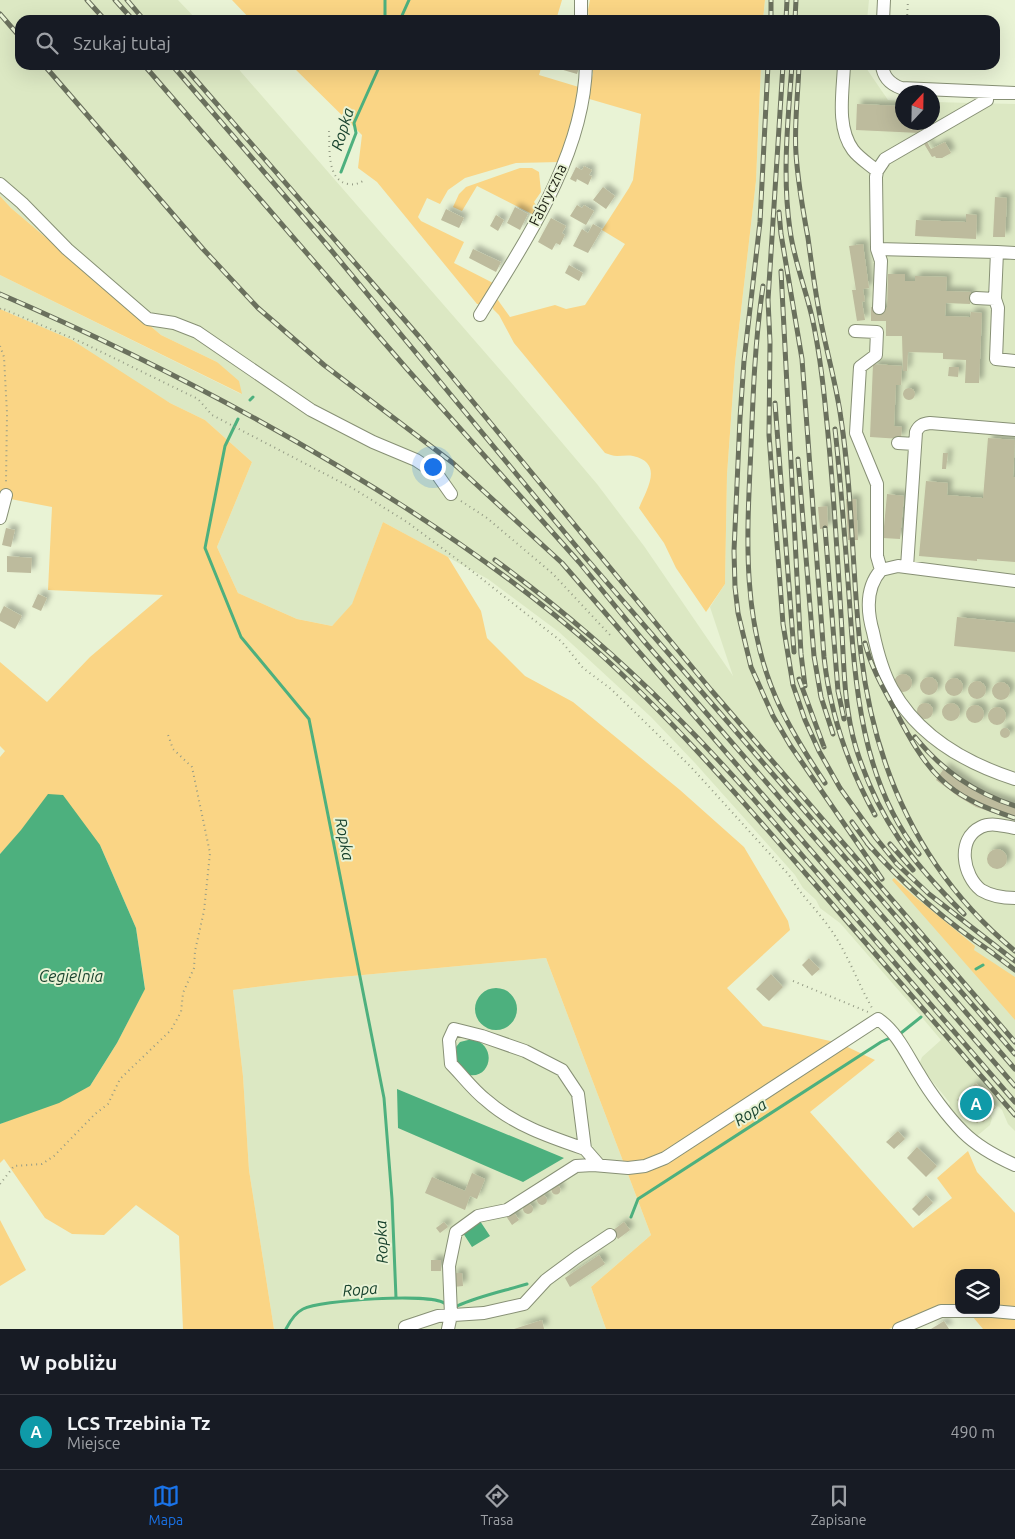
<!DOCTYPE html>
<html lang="pl">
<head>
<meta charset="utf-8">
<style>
  body { margin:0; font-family:Ubuntu,sans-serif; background:#20242c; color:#f1f3f6 }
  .controls { position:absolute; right:15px; bottom:15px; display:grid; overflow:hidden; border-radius:10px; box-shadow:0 5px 20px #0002 }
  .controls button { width:45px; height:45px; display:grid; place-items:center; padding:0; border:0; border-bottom:1px solid #363941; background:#171b24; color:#f1f3f6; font:25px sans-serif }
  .compass { position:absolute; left:895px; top:85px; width:45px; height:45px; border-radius:50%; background:#171b24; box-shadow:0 5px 20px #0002; rotate:22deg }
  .you { position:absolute; left:432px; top:466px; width:18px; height:18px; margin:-12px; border:4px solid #fff; border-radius:50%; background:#1a73e8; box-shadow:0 0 0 8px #1a73e833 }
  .badge { display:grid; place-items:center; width:32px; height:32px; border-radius:50%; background:#1a73e8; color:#fff; font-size:16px; font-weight:700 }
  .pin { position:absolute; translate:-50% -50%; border:2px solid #fff; box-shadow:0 1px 5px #0006 }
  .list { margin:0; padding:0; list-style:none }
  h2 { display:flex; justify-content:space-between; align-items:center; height:65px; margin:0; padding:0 20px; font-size:21px }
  h2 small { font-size:16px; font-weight:400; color:#9ea1a6 }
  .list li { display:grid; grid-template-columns:32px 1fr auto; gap:15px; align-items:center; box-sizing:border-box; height:75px; padding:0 20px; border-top:1px solid #363941 }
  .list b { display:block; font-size:19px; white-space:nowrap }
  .list p { margin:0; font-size:16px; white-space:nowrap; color:#9ea1a6 }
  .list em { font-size:16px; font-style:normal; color:#9ea1a6 }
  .icon { flex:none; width:28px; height:28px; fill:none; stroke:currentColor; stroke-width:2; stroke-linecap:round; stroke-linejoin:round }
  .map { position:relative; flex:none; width:1015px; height:1329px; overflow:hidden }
  .search { position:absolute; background:#171b24; box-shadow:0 5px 20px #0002; left:15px; right:15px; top:15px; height:55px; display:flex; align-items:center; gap:12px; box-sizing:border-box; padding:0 18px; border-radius:15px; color:#9ea1a6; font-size:19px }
  .sheet { height:140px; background:#171b24 }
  nav { display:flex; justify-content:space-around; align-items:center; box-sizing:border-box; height:70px; border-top:1px solid #363941; background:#171b24; font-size:14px; color:#9ea1a6 }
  nav a { display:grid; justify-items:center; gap:2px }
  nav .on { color:#1a73e8 }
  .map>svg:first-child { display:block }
  .built { fill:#dce8c3 }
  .green { fill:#fad585 }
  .water { fill:#4db07e }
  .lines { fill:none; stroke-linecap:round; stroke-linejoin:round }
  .stream { stroke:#4db07e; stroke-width:3 }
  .building { fill:#bdbb9d; filter:url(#shadow) }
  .minor-casing { stroke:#879075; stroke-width:14 }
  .path { stroke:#959c86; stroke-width:2; stroke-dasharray:1 4; stroke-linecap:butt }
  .minor { stroke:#fff; stroke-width:12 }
  .rail-casing { stroke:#6a705d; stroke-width:5 }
  .rail { stroke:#e9f3d5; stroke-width:3; stroke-dasharray:9; stroke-linecap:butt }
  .labels { text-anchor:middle; stroke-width:4; stroke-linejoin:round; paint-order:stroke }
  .street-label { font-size:15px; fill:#181b10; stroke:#e9f3d5 }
  .water-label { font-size:16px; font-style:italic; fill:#19432e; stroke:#e9f3d5 }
</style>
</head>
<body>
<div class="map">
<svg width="1015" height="1329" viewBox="0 0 1015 1329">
  <defs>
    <filter id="shadow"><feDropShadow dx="4.5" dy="-4.5" stdDeviation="2.5" flood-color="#0004"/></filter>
  </defs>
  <rect width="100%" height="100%" fill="#e9f3d5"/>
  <path class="built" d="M0,0H178L197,20H20V65H235L509,380L597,484L644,546L733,676L710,607L725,584L727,475L735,363L756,181L761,65H864L888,100L902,101V122H932L933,102L1015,104V1131L1008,1124L1002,1110L998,1106L989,1113L992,1118L990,1125L977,1136L967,1128L949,1106L950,1103L919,1065L922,1057L941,1040L914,1008L840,923L820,908L816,900L803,888L795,875L695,763L651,717L559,632L488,579L383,522L352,605L332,626L297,619L238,593L217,547L252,462L205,420L170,403L15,315L0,309V275L241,394L217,362L161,335L11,208L0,196Z
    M765,0H869L867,20H763Z
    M546,958L651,1235L591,1287L606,1329H274L249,1170L243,1076L233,990L320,979Z"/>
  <path class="green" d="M232,0H562L556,20H251Z
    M590,0H765L763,20H589L588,10Z
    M291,65H542L539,75L582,88L560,162L516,163L465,178L448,190L440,204L427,198L418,217L421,221L464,242L454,263L495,284L480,304H477L377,182L358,168L362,135Z
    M592,65H761L756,181L735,363L727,475L725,584L706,612L676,568L664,543L639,508C647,489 664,463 633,456C628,455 622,456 617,456C613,456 609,454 605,453L514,343L499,315L493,309V301L495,296L510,317L555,305L566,309L585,305L625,244L602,230L629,188L633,180L641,114L586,98L593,74Z
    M520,168H532L539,172L541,192L534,202L538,208L536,216L477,186L462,211L453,207L459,194L466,187Z
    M0,196L11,208L161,335L217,362L239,381L242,394L0,275Z
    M0,309L72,340L170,403L205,420L252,462L217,547L238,593L297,619L332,626L352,604L383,522L448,557L481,611L487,638L525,676L573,702L680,790L744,847L788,921L790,930L727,988L763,1026L839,1043L875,1060L810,1112L913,1228L952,1198L937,1178L968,1151L977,1172L1015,1213V1329H983L967,1310H996V1273H959V1306L939,1308L889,1329H606L591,1287L651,1235L546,958L320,979L233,990L243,1076L249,1170L274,1329H183L179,1236L136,1205L104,1235L72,1234L45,1218L4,1159L0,1163V1124L90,1086L117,1043L145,988L136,928L100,845L21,831L0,854V757L5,751L0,746V662L47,702L90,657L163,595L48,590L52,507L0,497Z
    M894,878L914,896L975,946L974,950L1015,977V1020L892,880Z
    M0,1220L26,1270L0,1286Z"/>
  <path class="water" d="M48,794L63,795L100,845L136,928L145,989L117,1043L90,1086L59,1103L0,1124V854L21,830Z
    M475 1009a21 21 0 1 1 42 0a21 21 0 1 1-42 0Z
    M472,1039C498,1045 491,1079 469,1075C465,1074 461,1071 458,1070L456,1047L460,1042Z
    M397,1089L564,1158L523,1182L398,1128Z
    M480,1221L490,1236L472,1247L463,1233Z"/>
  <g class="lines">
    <path class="stream" d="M385,0V20
      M400,20L409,0
      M341,172L356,133L354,123L380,65
      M250,400L253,397
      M238,419L225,446L205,548L241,637L309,719L384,1098L392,1199L396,1298
      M976,969L983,965
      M901,1033L921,1017
      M631,1217L638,1199L881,1042L892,1037
      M457,1306C479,1296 504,1291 527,1284
      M286,1329C290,1321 295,1313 303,1309C320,1300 430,1293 444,1303"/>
  </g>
  <path class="building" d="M553,65H580L577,74L553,67Z
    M857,104L902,106V122H920V133L856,130Z
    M926,140L931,149L945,142L951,153L942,158H936L935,156L932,157L923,142Z
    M584,166L592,170L589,175L592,176L588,185L577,179L576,182L570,179L576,167L582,170Z
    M603,187L615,196L606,209L593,200Z
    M995,197L1007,198L1005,237H993Z
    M577,205L582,208L584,205L594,211L586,225L570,216Z
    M515,207L528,214L520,230L507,223Z
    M446,209L464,218L459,228L441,220Z
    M966,214L977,215L976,239L915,236L916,220L966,222Z
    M496,215L504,220L498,231L490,226Z
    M551,218L566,226L562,233L565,235L560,245L556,243L552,250L538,242Z
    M593,224L602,229L588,253L573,246L582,229L588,233Z
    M863,244L869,288L863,289L865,301L862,302L865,320L857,321L852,290H856L849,246Z
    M473,249L501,262L496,272L469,258Z
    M569,265L583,273L579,281L565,273Z
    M888,274H905V281H915V276L947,277L946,291L971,292L970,304L946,303L945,316L970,317L971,312L982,313L979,383H965L966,360L943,359V353L908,352L907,371H903L902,336H886V321H871V307L887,308Z
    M873,364L902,366L901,385H896L894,426L902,427L901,439L870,437Z
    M949,367H959L958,377L948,376Z
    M903 394a6 6 0 1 1 12 0a6 6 0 1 1-12 0Z
    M988,438L1015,440L1013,477H1015V562L977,559V561L919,556L926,481L948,483L947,495L983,498Z
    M943,453H948L946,469H942Z
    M887,494L904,496L900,539L883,538Z
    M846,499H856L858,540H848Z
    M827,506L828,528L820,529L818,507Z
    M6,528L15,530L11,547L2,545Z
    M7,556L32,558L31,573L7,572Z
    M38,594L47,598L41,611L32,607Z
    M4,606L22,616L15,629L0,621V614Z
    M957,617L1015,623V652L954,646Z
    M894 683a9 9 0 1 1 18 0a9 9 0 1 1-18 0Z
    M920 686a9 9 0 1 1 18 0a9 9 0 1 1-18 0Z
    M945 687a9 9 0 1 1 18 0a9 9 0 1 1-18 0Z
    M968 690a9 9 0 1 1 18 0a9 9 0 1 1-18 0Z
    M992 691a9 9 0 1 1 18 0a9 9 0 1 1-18 0Z
    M942 712a9 9 0 1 1 18 0a9 9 0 1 1-18 0Z
    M917 711a8 8 0 1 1 16 0a8 8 0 1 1-16 0Z
    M966 714a9 9 0 1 1 18 0a9 9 0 1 1-18 0Z
    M988 716a9 9 0 1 1 18 0a9 9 0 1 1-18 0Z
    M1000 733a5 5 0 1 1 10 0a5 5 0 1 1-10 0Z
    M945,767L969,784L986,794L1015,804V820L976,807L959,797L936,780Z
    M987 859a10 10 0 1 1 20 0a10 10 0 1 1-20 0Z
    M809,958L820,969L812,976L802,965Z
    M771,974L783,987L769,1001L756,989Z
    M976,1083L996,1108L987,1115L989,1117L983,1122L981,1120L977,1123L957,1100Z
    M898,1131L905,1139L894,1149L886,1142Z
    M917,1147L937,1166L926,1177L907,1158Z
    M472,1173L485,1179L477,1199L470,1196L465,1210L425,1193L432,1177L465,1191Z
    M551.5 1190a4.5 4.5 0 1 1 9 0a4.5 4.5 0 1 1-9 0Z
    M926,1195L933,1203L919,1216L912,1209Z
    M537 1200a5 5 0 1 1 10 0a5 5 0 1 1-10 0Z
    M523 1209a5 5 0 1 1 10 0a5 5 0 1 1-10 0Z
    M513,1211L519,1220L512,1225L506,1216Z
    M444,1222L448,1227L440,1233L436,1228Z
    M624,1222L630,1230L618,1239L612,1231Z
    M599,1255L605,1264L570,1287L565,1278Z
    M431,1260H441V1271H431Z
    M453,1273H462L463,1286L453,1287Z
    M542,1320L544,1329H514Z
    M944,1321L949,1329H931Z"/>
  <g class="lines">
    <defs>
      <path id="minor" d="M581,20V0
        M883,20L884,0
        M844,65C843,92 836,127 853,150C859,158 869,164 877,171
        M882,65C883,77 890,84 901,88L1015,93
        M0,184L22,203L67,249L148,319L174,323L197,332L311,410L373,442L416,460L437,474L451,494
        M877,249L997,252
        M1015,253L997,252L995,299L998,308L996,359L1015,361
        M976,298L995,299
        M879,308L881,261L877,249L876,177L877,171L885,159L987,100V92
        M480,315C526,240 584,155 586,65
        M855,331L877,332L876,355L860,367L856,433L877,484V556L881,570
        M898,443L915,444
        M0,518L6,495
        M907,567L916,432C919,425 923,424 930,423L1015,430
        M1015,581L898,566L881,570C866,587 867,611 873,632C877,651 882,671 892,689C918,736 965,763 1015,779
        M1015,828C1004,826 991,822 981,827C956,839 963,876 981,890C991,896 1004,898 1015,898
        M585,1149C550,1137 514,1125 486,1100C473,1090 463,1076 451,1064L449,1040L454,1029L482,1036L525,1051L562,1070L578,1094L585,1149L599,1165
        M405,1327L438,1316L484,1313L524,1304L546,1280L577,1257L610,1235
        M448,1329L451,1315L449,1266L456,1232L478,1216L507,1210L576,1166L593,1165L628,1168L645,1166L665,1158L878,1019C897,1032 907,1055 919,1074C930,1093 948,1117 963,1132C977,1146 997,1157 1015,1165
        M899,1329L941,1311H992L1015,1313"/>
    </defs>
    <use href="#minor" class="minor-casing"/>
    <path class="path" d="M907,20L908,0
      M329,131C330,147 326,180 348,184C355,185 357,184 363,181
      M0,309L1,308L81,342L198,399L212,415L354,489L407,522L458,560L562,642L583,668L611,689L691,767L789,875C800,894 816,909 829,927C847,952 857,981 872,1008
      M0,346L4,357L7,413L6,483
      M461,501L487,518L553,574L610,635
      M793,981L868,1012
      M0,1184L14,1166L42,1164L54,1156L95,1114L108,1104L120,1079L171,1030L181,1012L183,993L194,968L195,951L204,911L210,853L192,767L173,749L167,732"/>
    <use href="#minor" class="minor"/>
    <defs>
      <path id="rail" d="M87,0L105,20
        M115,0L133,20
        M127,0L144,20
        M0,14L20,37
        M771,20V0
        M786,20L787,0
        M795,20L796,0
        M44,65L203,249L258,308L324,365L453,463L562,563L1015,1086
        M144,65L407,369L579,562L643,640L1015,1069
        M172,65L326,244L585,557L1015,1054
        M183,65L422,340L711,690L1015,1042
        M768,65L760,222L744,361L740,418L734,551L735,587L738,613L751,667L773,716L790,745L882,879
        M783,65L768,300L770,342L769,435L783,624L793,685L805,720L819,751L840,788L876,838L897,864L929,894L1015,961
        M792,65C788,120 782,175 790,230C794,260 805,287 812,317C819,349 823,381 826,414C833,480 837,548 841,615C844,658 843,705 856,748C879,821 911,861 964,914
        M799,65C798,95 794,125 796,154C798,183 803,211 808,238C812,268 816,298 822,327C828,357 837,388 841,419C853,497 852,576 861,654C875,773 922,874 1015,951
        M779,212L781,234L802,359L824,657C830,713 848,766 875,815
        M781,271L801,654L805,686
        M763,286C755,340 753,394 751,448C747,534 741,618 776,698C789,728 807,756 825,783
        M0,294C116,344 229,401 338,466C429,520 517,580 597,651C673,720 739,797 806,874C876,954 945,1035 1015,1115
        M775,403L794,652
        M835,429C841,484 845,540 849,595C855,685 861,781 919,854
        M798,459L814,656L821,697L833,734
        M825,528L838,691L844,719
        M495,560C558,606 616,656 670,710C727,766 778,827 830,888C891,959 953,1030 1015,1102
        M865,643C871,667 883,688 895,710C927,772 945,796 1015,818
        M799,679L824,747
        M915,737C943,771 973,792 1015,806
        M852,822L871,848
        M867,843C904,885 946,922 993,953
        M890,844L913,870
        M987,949L1015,970"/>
    </defs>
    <use href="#rail" class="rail-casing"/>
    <use href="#rail" class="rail"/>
  </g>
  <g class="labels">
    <g class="street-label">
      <text transform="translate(548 195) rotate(-64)" y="5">Fabryczna</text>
    </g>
    <g class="water-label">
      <text transform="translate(342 129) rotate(-73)" y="6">Ropka</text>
      <text transform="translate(345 839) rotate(79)" y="6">Ropka</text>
      <text x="71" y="982">Cegielnia</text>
      <text transform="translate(750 1112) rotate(-33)" y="6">Ropa</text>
      <text transform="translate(381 1242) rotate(-92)" y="6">Ropka</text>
      <text transform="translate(360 1289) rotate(-5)" y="6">Ropa</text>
    </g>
  </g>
</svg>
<div class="controls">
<button><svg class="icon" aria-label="layers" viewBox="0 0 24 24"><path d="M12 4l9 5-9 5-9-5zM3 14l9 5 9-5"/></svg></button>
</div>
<svg class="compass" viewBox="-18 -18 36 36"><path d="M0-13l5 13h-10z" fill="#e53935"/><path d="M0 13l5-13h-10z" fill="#9ea1a6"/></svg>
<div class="you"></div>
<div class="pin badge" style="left:976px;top:1104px;background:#0f9aa8">A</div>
<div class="search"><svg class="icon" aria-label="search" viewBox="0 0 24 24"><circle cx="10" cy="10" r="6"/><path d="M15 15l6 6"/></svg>Szukaj tutaj</div>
</div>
<section class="sheet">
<h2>W pobliżu<small></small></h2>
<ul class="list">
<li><span class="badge" style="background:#0f9aa8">A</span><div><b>LCS Trzebinia Tz</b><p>Miejsce</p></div><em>490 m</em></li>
</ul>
</section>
<nav>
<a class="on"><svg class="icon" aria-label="map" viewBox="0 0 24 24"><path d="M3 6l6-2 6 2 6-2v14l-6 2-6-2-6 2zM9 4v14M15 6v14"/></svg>Mapa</a>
<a><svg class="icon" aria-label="directions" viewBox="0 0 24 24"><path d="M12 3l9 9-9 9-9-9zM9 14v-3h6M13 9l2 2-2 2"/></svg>Trasa</a>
<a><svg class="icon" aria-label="saved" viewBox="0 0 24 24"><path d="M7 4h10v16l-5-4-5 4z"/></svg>Zapisane</a>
</nav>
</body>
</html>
